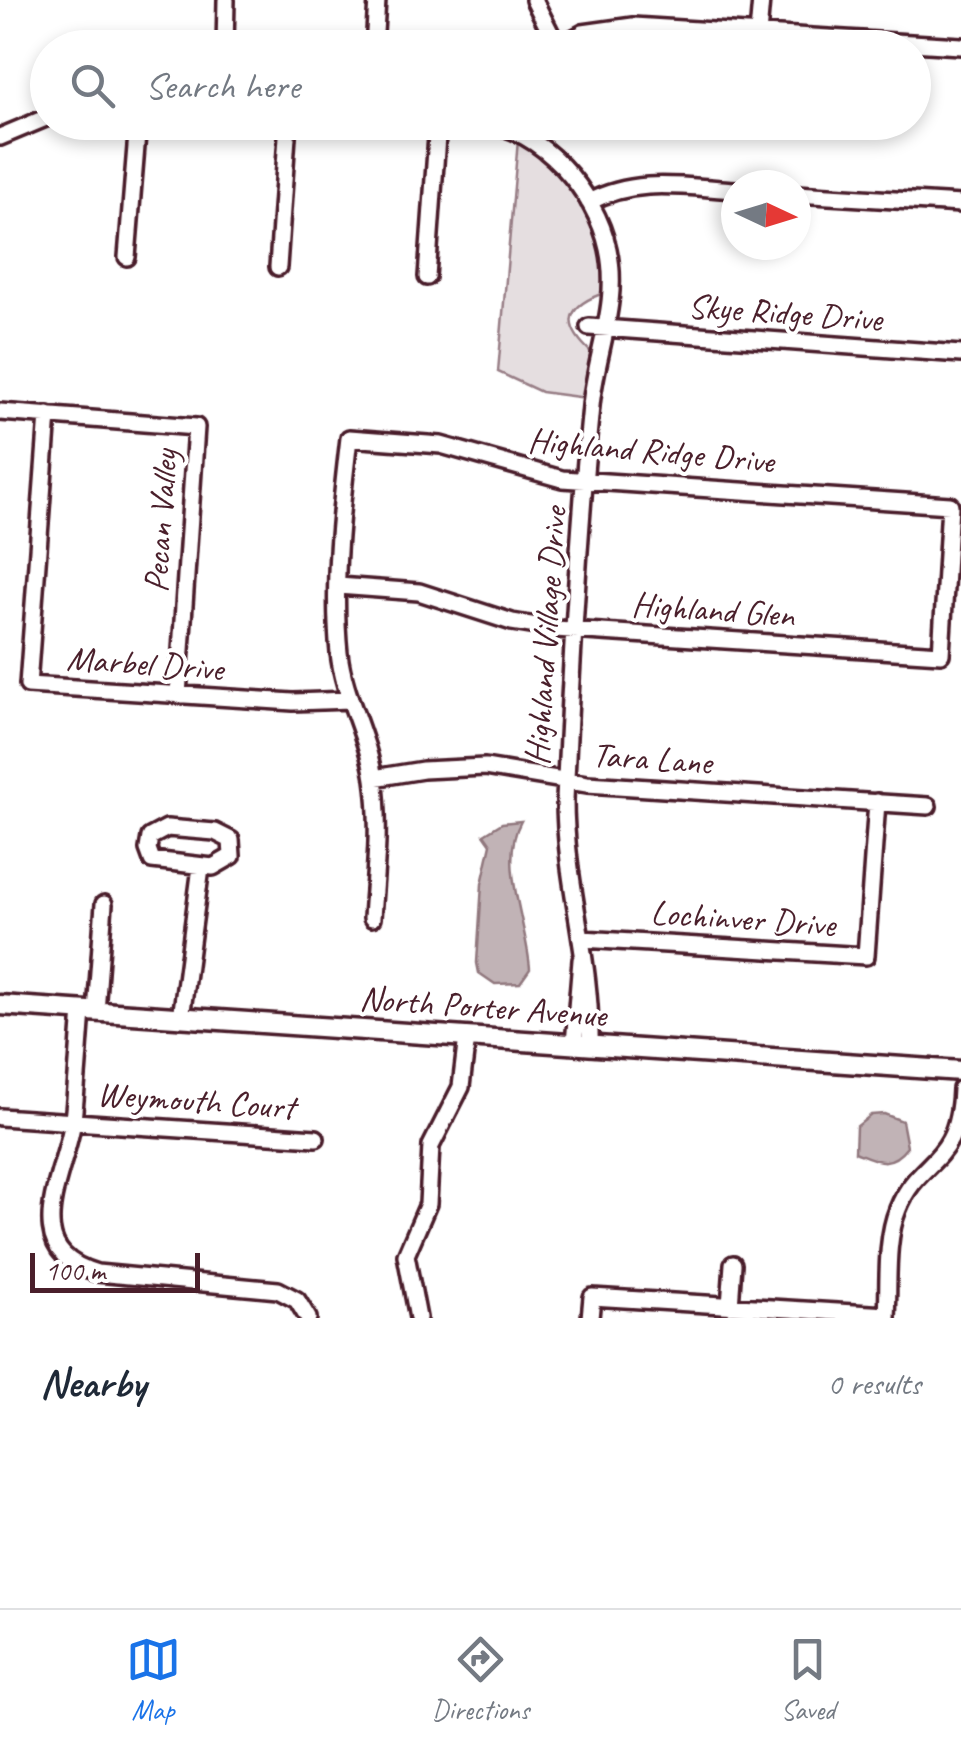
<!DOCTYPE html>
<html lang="en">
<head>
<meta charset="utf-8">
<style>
  body { margin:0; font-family:Caveat,sans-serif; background:#f2f2f3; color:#1f2937 }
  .compass { position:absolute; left:721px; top:170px; width:90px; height:90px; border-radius:50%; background:#fff; box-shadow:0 5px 15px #0003; rotate:94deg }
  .scale { position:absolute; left:30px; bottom:25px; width:170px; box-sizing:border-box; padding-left:10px; border:5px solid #4a1f2b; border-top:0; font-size:28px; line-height:35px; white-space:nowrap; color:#4a1f2b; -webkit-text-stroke:8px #fff; paint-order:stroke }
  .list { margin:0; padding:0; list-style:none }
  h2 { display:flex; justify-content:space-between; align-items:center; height:130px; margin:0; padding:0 40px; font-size:42px }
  h2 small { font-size:32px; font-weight:400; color:#747a83 }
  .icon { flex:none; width:55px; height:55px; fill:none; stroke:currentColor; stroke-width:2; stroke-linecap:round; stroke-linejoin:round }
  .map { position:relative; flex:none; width:961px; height:1318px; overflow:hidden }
  .search { position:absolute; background:#fff; box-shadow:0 5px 15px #0003; left:30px; right:30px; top:30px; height:110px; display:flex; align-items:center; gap:25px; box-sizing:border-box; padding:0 35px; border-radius:55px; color:#747a83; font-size:38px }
  .sheet { height:290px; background:#fff }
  nav { display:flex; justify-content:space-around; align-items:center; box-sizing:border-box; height:140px; border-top:2px solid #e0e1e3; background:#fff; font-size:28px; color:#747a83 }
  nav a { display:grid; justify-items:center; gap:5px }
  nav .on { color:#1a73e8 }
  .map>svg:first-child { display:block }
  .green { fill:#e5dee0; stroke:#987e86; stroke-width:2.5 }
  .water { fill:#c1b3b6; stroke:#91787e; stroke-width:2.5 }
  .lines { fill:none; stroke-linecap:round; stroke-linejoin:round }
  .minor-casing { stroke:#4a1f2b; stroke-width:22 }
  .major-casing { stroke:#4a1f2b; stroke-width:25 }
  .minor { stroke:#fff; stroke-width:15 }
  .major { stroke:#fff; stroke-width:18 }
  .labels { text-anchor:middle; stroke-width:8; stroke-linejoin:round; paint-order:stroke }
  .street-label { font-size:35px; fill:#4a1f2b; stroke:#fff }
</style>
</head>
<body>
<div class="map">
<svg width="961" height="1318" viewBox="0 0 961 1318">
  <rect width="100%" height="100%" fill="#fff"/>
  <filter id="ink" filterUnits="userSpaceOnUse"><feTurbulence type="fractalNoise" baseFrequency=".01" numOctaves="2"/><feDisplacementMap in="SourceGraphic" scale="20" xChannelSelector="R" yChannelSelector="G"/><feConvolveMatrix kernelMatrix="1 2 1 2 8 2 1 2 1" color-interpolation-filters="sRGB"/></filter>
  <g filter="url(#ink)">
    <path class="green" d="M518,140C568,177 614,226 601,294C561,309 565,329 593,354L587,398L541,392L498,372Z"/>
    <path class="water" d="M521,821C498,862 527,923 530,969L520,983L495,984L479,973L477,963L482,884L491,844L484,834L502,823Z
      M884,1114L902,1121L907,1147C890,1169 877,1161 855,1152L856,1127L871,1115Z"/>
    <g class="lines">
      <defs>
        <path id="minor" d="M534,0L557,46
          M758,34L761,0
          M225,48L226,0
          M374,48L377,0
          M556,48L583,33L633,26L961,46
          M481,122C541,128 596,192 608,249C620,303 596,352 591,406C578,537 571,669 565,800C565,884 592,960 590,1045
          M0,137L48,117
          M796,194L961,204
          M589,202C636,177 684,187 736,190
          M127,257L138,122
          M278,267L288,122
          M427,277L438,122
          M589,327L961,354
          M0,412L196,427L178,695
          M48,415L28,685L293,702L350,700
          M338,586L419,592L512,622L555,629L941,654L950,505L562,479L441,445L349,438C341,507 332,583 339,653C344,697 368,736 374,779C381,826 375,871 372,918
          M374,778L423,770L485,767L587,784L928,806
          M167,828L215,832L231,840L232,856L213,867L152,860L148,849L150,837Z
          M582,939L866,956L877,802
          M82,1011C79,1047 77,1084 73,1120C66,1174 15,1250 97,1273L278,1290L297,1300L308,1318
          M96,1012L104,904
          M181,1018L201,867
          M574,1044L581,960
          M0,1117L316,1138
          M730,1306L733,1264
          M418,1318L406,1255L428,1204L431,1146L461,1087L467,1037
          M590,1318L592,1297L887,1315
          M887,1318C889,1285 885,1240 898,1209C919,1156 958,1167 961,1089"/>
        <path id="major" d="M0,1005L961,1071"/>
      </defs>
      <use href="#minor" class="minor-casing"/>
      <use href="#major" class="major-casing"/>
      <use href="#minor" class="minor"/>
      <use href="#major" class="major"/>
    </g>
  </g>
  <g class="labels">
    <g class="street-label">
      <text transform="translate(785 312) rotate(4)" y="12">Skye Ridge Drive</text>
      <text transform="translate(651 450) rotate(5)" y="12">Highland Ridge Drive</text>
      <text transform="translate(160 521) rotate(-86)" y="12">Pecan Valley</text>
      <text transform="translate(713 609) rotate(4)" y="12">Highland Glen</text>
      <text transform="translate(545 636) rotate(-86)" y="12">Highland Village Drive</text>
      <text transform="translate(145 663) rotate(4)" y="12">Marbel Drive</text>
      <text transform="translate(652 758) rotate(4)" y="12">Tara Lane</text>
      <text transform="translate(743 918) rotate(4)" y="12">Lochinver Drive</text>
      <text transform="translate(483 1006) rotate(4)" y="12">North Porter Avenue</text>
      <text transform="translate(196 1100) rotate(4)" y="12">Weymouth Court</text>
    </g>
  </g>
</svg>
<svg class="compass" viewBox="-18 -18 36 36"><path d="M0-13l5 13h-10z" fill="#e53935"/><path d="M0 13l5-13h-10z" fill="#747a83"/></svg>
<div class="scale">100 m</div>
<div class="search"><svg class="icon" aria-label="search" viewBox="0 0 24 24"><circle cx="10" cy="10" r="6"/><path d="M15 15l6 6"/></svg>Search here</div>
</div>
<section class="sheet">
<h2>Nearby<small>0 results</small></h2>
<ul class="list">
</ul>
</section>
<nav>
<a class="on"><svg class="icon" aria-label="map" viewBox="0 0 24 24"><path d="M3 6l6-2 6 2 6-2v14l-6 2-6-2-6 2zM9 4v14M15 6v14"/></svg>Map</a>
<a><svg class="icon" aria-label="directions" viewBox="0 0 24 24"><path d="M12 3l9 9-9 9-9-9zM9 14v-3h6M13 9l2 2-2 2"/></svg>Directions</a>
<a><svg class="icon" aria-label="saved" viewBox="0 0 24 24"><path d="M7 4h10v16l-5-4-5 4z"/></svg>Saved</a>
</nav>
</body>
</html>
